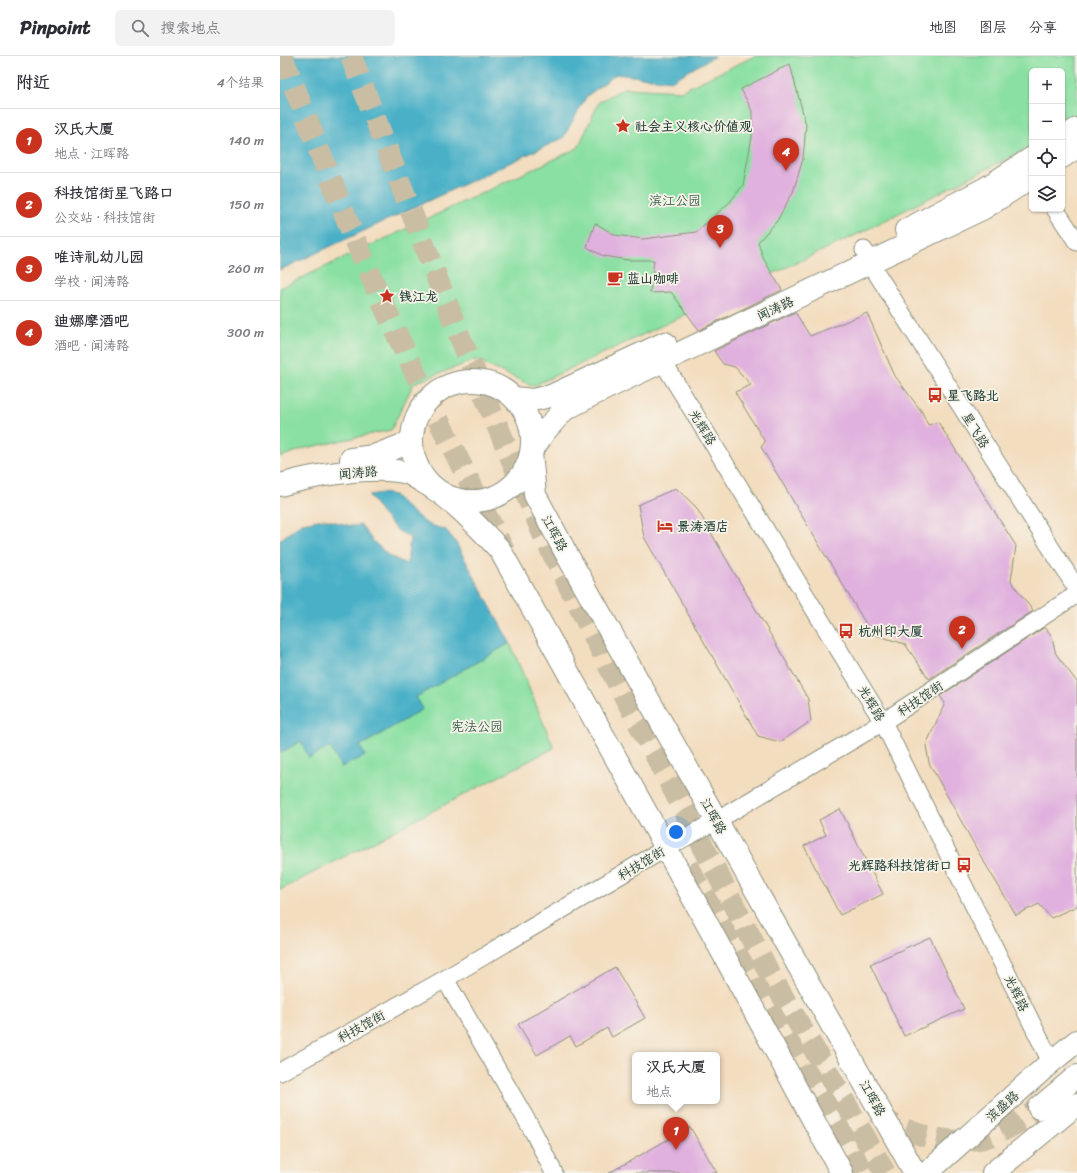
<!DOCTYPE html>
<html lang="zh">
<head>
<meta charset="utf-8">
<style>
  body { margin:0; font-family:Sriracha,"LXGW WenKai TC",sans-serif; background:#f2f2f3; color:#2b2b33 }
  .controls { position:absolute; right:12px; top:12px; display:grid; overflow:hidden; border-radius:6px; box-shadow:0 1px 3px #0004 }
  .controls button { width:36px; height:36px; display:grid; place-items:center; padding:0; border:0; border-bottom:1px solid #e1e1e2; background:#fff; color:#2b2b33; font:20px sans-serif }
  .you { position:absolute; left:396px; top:776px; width:14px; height:14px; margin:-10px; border:3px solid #fff; border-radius:50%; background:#1a73e8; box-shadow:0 0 0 6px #1a73e833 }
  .badge { display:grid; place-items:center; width:26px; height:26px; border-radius:50%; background:#c8321e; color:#fff; font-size:13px; font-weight:700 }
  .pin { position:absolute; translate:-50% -33px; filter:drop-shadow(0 1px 2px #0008) }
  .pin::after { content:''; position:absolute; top:21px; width:14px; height:12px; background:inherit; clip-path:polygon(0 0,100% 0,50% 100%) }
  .popup { position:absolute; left:352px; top:996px; width:88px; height:52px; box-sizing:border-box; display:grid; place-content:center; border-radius:6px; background:#fff; filter:drop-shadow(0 1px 3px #0005); font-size:13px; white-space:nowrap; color:#7c7c81 }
  .popup b { font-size:15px; color:#2b2b33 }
  .popup::after { content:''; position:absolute; left:50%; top:100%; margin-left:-8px; border:8px solid transparent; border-top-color:#fff }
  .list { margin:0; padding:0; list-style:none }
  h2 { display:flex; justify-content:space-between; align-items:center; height:52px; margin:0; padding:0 16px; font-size:17px }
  h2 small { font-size:13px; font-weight:400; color:#7c7c81 }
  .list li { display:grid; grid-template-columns:26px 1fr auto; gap:12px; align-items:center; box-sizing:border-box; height:64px; padding:0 16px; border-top:1px solid #e1e1e2 }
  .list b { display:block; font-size:15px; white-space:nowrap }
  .list p { margin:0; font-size:13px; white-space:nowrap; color:#7c7c81 }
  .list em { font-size:13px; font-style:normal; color:#7c7c81 }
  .icon { flex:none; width:22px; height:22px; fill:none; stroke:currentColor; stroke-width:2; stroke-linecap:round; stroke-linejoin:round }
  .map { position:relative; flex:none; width:797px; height:1117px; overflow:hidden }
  header { display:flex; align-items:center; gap:24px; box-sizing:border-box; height:56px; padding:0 20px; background:#fff; border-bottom:1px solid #e1e1e2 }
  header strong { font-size:19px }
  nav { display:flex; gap:22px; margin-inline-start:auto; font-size:14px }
  .search { width:280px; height:36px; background:#f2f2f3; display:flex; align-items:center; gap:10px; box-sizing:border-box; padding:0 14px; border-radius:6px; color:#7c7c81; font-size:15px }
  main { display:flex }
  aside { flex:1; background:#fff }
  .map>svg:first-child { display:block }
  .green { fill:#8ae0a3; stroke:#548e6c }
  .water { fill:#48b0c7; stroke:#34767e }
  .building { fill:#e0b1de }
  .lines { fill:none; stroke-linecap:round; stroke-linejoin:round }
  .highway-tunnel { stroke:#c9bda3; stroke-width:22; stroke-dasharray:22 11; stroke-linecap:butt }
  .minor-casing { stroke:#898d7a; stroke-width:19 }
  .major-casing { stroke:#898d7a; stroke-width:24 }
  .highway-casing { stroke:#898d7a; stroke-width:24 }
  .minor { stroke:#fff; stroke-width:17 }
  .major { stroke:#fff; stroke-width:22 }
  .highway { stroke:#fff; stroke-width:22 }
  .labels { text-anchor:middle; stroke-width:3.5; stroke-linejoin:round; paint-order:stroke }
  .poi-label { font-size:13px; font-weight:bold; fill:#1f3d34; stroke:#f7f3e8; text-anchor:start }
  .park-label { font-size:13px; fill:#345e4a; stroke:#f7f3e8 }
  .street-label { font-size:13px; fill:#1f3d34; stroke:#f7f3e8 }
</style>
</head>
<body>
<header>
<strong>Pinpoint</strong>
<div class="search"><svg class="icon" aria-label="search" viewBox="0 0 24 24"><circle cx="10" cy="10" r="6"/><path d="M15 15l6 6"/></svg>搜索地点</div>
<nav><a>地图</a><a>图层</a><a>分享</a></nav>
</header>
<main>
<aside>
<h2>附近<small>4个结果</small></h2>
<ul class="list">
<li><span class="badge">1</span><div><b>汉氏大厦</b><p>地点 · 江晖路</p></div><em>140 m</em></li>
<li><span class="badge">2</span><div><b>科技馆街星飞路口</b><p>公交站 · 科技馆街</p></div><em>150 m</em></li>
<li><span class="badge">3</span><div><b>唯诗礼幼儿园</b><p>学校 · 闻涛路</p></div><em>260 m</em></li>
<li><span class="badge">4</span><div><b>迪娜摩酒吧</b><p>酒吧 · 闻涛路</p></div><em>300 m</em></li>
</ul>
</aside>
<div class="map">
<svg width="797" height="1117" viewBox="0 0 797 1117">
  <rect width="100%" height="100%" fill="#f7f3e8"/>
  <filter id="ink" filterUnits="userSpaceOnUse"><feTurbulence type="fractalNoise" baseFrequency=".025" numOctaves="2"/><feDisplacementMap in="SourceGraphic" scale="8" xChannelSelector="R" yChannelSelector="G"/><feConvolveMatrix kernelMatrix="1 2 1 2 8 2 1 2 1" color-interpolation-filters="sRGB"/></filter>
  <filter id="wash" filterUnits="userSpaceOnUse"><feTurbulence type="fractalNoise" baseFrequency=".012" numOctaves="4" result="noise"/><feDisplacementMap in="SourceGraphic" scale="16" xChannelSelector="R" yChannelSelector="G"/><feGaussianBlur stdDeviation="0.9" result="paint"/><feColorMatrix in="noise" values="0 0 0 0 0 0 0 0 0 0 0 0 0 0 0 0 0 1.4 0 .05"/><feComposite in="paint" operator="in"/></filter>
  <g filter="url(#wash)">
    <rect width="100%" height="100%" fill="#f3ddbf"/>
    <path class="green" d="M475,0H797V57L782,68V15H752V90L580,177L253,330L195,304L134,327L111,374L26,392L0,401V232L298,92L319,46L344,32L401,35Z
      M230,587L274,692L0,834V697L21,685L50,691L61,710L85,700L80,690L143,653L136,641Z"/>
    <path class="water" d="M0,0H435L391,25L336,18L307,40L283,82L0,214Z
      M102,437L114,439L126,451L147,468L166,474L175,485L230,587L136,641L143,653L80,690L85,700L61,711L50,691L29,702L21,685L0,697V484L22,467L44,463L71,470L81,469L92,484L109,500L127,508L130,481L118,475L101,457L89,439Z"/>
    <g id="blocks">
      <path class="building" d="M510,8L526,69L523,103L513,136L497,165L478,186L483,202L502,234L419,274L391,236L370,237L374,204H348L323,200L307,191L315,167L335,179L363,183L416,176L450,146L463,129L472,81V55L461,33Z
        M515,256L530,280L587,257L615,320L642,356L648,369L658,366L736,490L731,525L753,555L649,623L625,588L592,578L481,391L485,386L455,336L471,329L455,311L443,308L434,295Z
        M396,432L416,451L528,643L531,665L500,686L478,680L364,481L358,449Z
        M765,571L771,579L776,598L797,626V850L771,862L759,848L736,859L700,799L649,707L646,689L665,647L660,640Z
        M560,753L603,838L560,859L524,790L546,779L539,764Z
        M650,881L684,953L624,980L590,908Z
        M335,911L365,962L332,981L327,972L296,990L290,980L257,999L238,968Z
        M410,1071L437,1117H329Z"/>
    </g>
  </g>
  <g filter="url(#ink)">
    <use href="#blocks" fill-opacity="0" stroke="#898d7a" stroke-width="1"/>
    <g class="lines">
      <path class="highway-tunnel" d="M2,0C35,83 67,168 104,250C141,333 184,413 224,495
        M71,0L177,274L263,478L334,620L493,924L561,1039L605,1117
        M407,810L475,930L549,1054L583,1117
        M597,1057C608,1068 624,1073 638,1078C691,1093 716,1083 759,1052"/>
      <defs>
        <path id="minor" d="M775,153L797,186
          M584,194L590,207L797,533
          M383,306L603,666L771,1006
          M165,923L254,1077L274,1117
          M0,1016L165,923L386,792L436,765L603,666L797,538"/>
        <path id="major" d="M782,83L797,73
          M782,101L797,91
          M626,174L706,132L752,102
          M132 385a60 60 0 1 1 120 0a60 60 0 1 1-120 0Z
          M234,342L252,344L271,340L385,287
          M71,403L94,400L131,386
          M0,429C32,420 94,408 127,417C131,418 136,422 140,424C171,441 196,468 220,494L386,792L562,1117
          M635,1117L286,497L255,439L251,396L265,375L284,354L312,339L704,152L752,121
          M647,1117L771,1006L797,985
          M713,1117L797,1048"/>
        <path id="highway" d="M759,1052L797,1020"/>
      </defs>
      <use href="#minor" class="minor-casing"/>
      <use href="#major" class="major-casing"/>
      <use href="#highway" class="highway-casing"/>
      <use href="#minor" class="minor"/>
      <use href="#major" class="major"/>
      <use href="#highway" class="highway"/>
    </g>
  </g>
  <defs>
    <symbol id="sight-bare" viewBox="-9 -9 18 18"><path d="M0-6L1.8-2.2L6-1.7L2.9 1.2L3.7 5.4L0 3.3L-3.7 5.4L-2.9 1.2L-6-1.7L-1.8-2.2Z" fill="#c8321e" stroke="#f7f3e8" stroke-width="2.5" paint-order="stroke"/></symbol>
    <symbol id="cafe-bare" viewBox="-9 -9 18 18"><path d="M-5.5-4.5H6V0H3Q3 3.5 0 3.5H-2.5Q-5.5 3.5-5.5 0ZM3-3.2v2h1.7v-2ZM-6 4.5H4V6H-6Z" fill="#c8321e" stroke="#f7f3e8" stroke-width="2.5" paint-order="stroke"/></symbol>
    <symbol id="bus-bare" viewBox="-9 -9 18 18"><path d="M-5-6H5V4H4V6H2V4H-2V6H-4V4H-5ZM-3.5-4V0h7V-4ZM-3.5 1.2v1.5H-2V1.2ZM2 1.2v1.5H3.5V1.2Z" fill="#c8321e" stroke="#f7f3e8" stroke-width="2.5" paint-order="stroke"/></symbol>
    <symbol id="hotel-bare" viewBox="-9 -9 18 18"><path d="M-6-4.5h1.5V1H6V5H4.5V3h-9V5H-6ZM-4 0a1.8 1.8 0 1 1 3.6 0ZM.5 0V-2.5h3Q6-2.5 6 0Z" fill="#c8321e" stroke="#f7f3e8" stroke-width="2.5" paint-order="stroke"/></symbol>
  </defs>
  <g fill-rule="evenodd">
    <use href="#sight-bare" x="332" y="59" width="22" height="22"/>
    <use href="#cafe-bare" x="324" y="211" width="22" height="22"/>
    <use href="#sight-bare" x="96" y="229" width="22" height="22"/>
    <use href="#bus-bare" x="644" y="328" width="22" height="22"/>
    <use href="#hotel-bare" x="374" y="459" width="22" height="22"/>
    <use href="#bus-bare" x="555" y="564" width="22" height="22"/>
    <use href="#bus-bare" x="673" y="798" width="22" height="22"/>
  </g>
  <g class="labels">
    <g class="poi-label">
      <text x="355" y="75">社会主义核心价值观</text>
      <text x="347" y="227">蓝山咖啡</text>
      <text x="119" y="245">钱江龙</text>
      <text x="667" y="344">星飞路北</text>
      <text x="397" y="475">景涛酒店</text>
      <text x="578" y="580">杭州印大厦</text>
      <text x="672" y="814" text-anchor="end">光辉路科技馆街口</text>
    </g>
    <g class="park-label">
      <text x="395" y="149">滨江公园</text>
      <text x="197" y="675">宪法公园</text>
    </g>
    <g class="street-label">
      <text transform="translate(495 252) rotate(-25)" y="5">闻涛路</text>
      <text transform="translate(423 371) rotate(58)" y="5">光辉路</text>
      <text transform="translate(696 374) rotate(58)" y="5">星飞路</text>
      <text transform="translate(78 416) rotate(-5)" y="5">闻涛路</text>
      <text transform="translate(275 477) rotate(62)" y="5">江晖路</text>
      <text transform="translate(640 642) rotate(-34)" y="5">科技馆街</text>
      <text transform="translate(592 647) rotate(59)" y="5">光辉路</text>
      <text transform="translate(434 760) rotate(61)" y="5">江晖路</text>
      <text transform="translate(361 807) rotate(-31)" y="5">科技馆街</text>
      <text transform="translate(737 937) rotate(64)" y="5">光辉路</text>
      <text transform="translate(81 970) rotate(-29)" y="5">科技馆街</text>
      <text transform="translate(593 1042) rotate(61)" y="5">江晖路</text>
      <text transform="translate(722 1050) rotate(-42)" y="5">滨盛路</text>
    </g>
  </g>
</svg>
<div class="controls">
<button>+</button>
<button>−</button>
<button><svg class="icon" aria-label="locate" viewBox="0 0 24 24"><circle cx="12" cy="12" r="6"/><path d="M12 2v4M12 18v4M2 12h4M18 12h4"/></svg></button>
<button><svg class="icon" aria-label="layers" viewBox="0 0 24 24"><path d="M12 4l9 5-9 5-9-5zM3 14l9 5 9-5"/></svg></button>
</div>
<div class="you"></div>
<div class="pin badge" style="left:396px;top:1094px">1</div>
<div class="popup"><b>汉氏大厦</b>地点</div>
<div class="pin badge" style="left:682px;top:593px">2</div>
<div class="pin badge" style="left:440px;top:192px">3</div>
<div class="pin badge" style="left:506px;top:115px">4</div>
</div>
</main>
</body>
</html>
